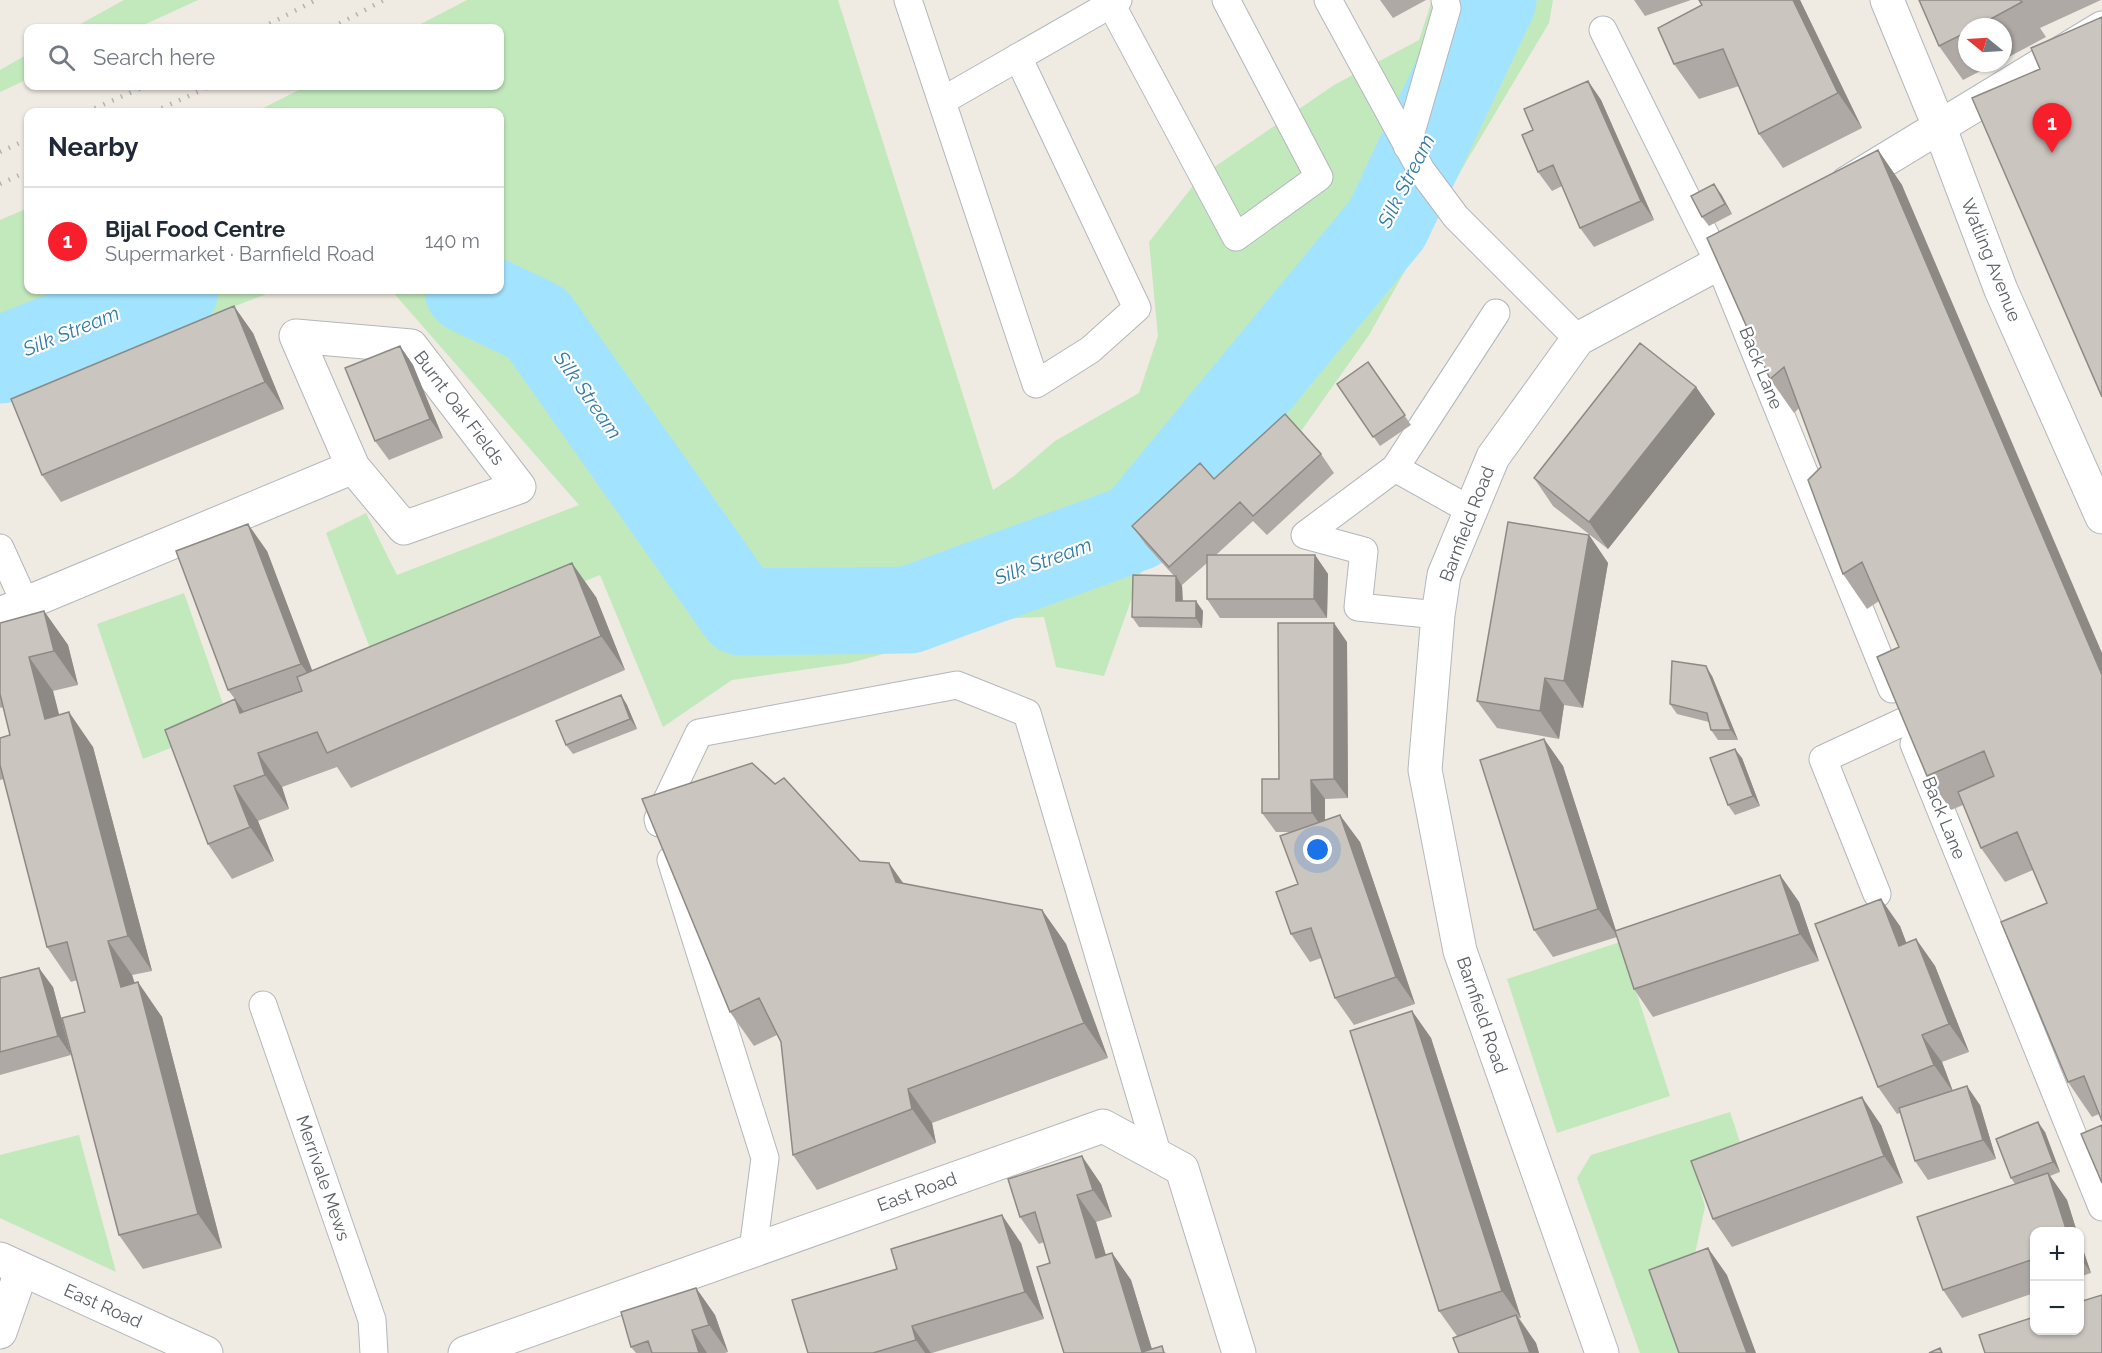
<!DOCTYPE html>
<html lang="en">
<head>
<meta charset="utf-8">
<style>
  body { margin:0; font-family:Raleway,sans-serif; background:#f6f6f7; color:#1f2937 }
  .controls { position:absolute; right:18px; bottom:18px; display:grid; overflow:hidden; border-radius:12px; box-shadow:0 2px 4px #0004 }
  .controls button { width:54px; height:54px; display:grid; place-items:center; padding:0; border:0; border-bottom:2px solid #e0e1e3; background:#fff; color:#1f2937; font:30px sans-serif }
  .compass { position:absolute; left:1958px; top:18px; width:54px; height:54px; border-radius:50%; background:#fff; box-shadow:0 2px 4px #0004; rotate:288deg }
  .you { position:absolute; left:1318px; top:850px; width:21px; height:21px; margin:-15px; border:4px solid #fff; border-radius:50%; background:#1a73e8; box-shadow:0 0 0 9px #1a73e833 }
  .badge { display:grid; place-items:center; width:39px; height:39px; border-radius:50%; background:#f81f2d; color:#fff; font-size:20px; font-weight:700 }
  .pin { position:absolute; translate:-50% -50px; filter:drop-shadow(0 2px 3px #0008) }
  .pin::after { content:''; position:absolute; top:32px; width:21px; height:18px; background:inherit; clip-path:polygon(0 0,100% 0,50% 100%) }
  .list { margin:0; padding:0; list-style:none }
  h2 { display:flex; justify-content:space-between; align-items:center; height:78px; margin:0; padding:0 24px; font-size:26px }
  h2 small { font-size:20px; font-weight:400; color:#747a83 }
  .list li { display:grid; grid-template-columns:39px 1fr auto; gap:18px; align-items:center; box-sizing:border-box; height:108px; padding:0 24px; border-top:2px solid #e0e1e3 }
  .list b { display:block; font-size:22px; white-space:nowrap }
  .list p { margin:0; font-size:20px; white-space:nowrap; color:#747a83 }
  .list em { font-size:20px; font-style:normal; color:#747a83 }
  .icon { flex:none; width:33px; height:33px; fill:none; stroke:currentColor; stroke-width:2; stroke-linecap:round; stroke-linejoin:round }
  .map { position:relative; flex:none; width:2102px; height:1353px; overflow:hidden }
  .search { position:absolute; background:#fff; box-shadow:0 2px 4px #0004; left:24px; top:24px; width:480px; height:66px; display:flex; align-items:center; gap:15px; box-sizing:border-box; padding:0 21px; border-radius:12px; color:#747a83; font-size:22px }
  .panel { position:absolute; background:#fff; box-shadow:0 2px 4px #0004; left:24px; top:108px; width:480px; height:186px; border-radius:12px }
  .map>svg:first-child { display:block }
  .green { fill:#c2e9bc }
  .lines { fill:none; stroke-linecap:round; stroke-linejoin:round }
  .river { stroke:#a2e4ff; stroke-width:87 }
  .service-casing { stroke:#b3b7bb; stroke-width:29 }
  .minor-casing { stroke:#b3b7bb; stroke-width:35 }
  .tertiary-casing { stroke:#b3b7bb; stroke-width:35 }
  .service { stroke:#fff; stroke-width:27 }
  .minor { stroke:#fff; stroke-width:33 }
  .tertiary { stroke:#fff; stroke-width:33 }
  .rail { stroke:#b2b3b4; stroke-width:4.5; stroke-dasharray:1.5 8; stroke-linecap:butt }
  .wall { fill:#aea9a4 }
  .shaded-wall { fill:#8d8a86 }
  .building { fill:#cac5bf; stroke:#8d8a86; stroke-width:1.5 }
  .labels { text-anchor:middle; stroke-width:4.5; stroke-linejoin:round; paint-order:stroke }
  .street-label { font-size:18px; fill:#5a6064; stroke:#fff }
  .water-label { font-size:20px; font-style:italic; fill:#327ca7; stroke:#fff }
</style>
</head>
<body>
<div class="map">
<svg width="2102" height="1353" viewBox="0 0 2102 1353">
  <rect width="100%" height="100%" fill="#efeae2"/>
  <path class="green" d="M124,0H198L137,28H73Z
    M467,0H838L993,490L1014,476L1055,441L1139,393L1158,336L1149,242L1200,177L1334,85L1419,40L1432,0H1553L1549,23L1466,162L1369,335L1299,434L1229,488L1144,564L1104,676L1056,667L1044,617L1016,618L850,663L732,680L663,727L600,575L376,664L326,533L366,513L397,575L579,505L391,290H277L0,396V220L28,208V290H500V112H255L307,86H500V28H413Z
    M28,54V79L0,92V70Z
    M184,593L230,724L143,759L97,624Z
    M1620,942L1670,1096L1557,1133L1507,979Z
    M1730,1112L1746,1160L1698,1181L1705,1207L1691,1272L1682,1353H1640L1577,1178L1591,1155Z
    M79,1135L116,1272L0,1218V1155Z"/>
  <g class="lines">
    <path class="river" d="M468,290L537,323L741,612L909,610L1137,527L1387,224L1493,0
      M0,360L175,290"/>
    <defs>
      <path id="service" d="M908,0L1036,384L1090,350L1137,308L1018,57
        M1328,0L1421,170L1456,217L1578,339
        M1111,4L1236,237L1319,177L1226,0
        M1603,30L1719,263L1892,689
        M942,101L1118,0
        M1407,146L1447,8L1445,0
        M1395,468L1496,313
        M0,548L25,603
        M1438,615L1358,607L1364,551L1305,535L1395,468L1470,510
        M1914,744L2102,1207
        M659,823L658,819L699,733L957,685L1027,713L1158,1156
        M671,860L765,1158L753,1250
        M1877,894L1823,759L1905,721
        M263,1005L372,1320L374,1353"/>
      <path id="minor" d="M1847,183L2102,28
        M296,336L411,346L519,487L404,528L353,467Z
        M0,614L353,467
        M0,1259L206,1353
        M0,1332L22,1269
        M465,1353L1103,1126L1182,1169L1239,1353
        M1602,1353L1460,951L1425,770L1438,615L1444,575L1493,457L1578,339L1719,263L1757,239"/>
      <path id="tertiary" d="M1887,0L1939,126L2001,290L2102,517"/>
    </defs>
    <use href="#service" class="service-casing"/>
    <use href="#minor" class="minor-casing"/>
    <use href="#tertiary" class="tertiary-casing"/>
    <use href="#service" class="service"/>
    <use href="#minor" class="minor"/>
    <use href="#tertiary" class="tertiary"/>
    <path class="rail" d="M261,28L316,0
      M331,28L384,0
      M86,112L146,86
      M153,112L211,86
      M0,152L28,139
      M0,184L28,171"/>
  </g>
  <path class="wall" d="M1380,0H1426L1393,18Z
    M1634,0H1691L1645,16Z
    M1800,0L1862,128L1783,168L1759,134L1739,86L1699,99L1674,64L1702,5Z
    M1919,0H2101L2040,28L2046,37L2003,60V27H1967V63H1996L1963,80L1939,46Z
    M1588,81L1601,100L1654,220L1594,247L1580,228L1562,186L1552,191L1538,172L1533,130Z
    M1878,150L1902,185L2099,1114L2092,1117L2068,1082L2047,903L2033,870L2005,882L1981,848L1963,805L1951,810L1927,776L1899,647L1879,601L1867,609L1843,574L1821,467L1799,408L1794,413L1770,379Z
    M1721,194L1732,214L1709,226L1702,217Z
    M253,333L284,409L61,502L42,475Z
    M400,346L413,365L443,438L389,460L375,441Z
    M1368,362L1411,425L1380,446L1337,384Z
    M1696,387L1715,414L1608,549L1553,506L1534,478Z
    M1321,454L1334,473L1267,535L1253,521L1216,555H1315L1328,574L1327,618H1220L1207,599V563L1182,585L1183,601L1203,611L1202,628L1139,627L1132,617L1174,576L1146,545L1132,526L1214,479Z
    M1589,535L1608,563L1583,708L1564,705L1559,739L1497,728L1477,701Z
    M267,551L312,671L596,597L625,670L351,788L337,767L282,787L289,809L258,821L274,861L232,879L208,844L235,699L228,690Z
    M44,611L68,645L78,685L53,691L59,715L93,747L152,971L132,975L135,983L162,1017L222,1248L143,1269L119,1235L85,1012L77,980L71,982L47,947L4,779L0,780V738L10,735L3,707L1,708L0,707V623Z
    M1347,642L1348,798L1325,799V821L1360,842L1415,1004L1354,1025L1335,998L1321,958L1310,962L1291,934L1298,884L1291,832H1276L1262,813Z
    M1712,676L1738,740H1718L1711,730L1709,722L1677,714L1670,704Z
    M621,695L627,705L637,729L573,754L566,745Z
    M1544,739L1563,766L1616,931L1780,875L1799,902L1819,961L1653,1017L1634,989L1617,937L1553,957L1534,930Z
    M1742,758L1760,806L1735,815L1728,805Z
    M775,784L860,861L889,863L904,884L1042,910L1066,944L1108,1058L932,1123L936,1143L817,1190L793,1155L781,1042L777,1035L754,1046L730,1012Z
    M1900,926L1906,943L1916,939L1935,966L1969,1052L1942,1062L1953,1091L1980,1105L1996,1159L1928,1180L1915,1161L1900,1113L1897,1114L1878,1087Z
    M0,978L53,987L71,1055L0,1075Z
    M1412,1011L1431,1038L1521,1318H1519L1536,1343L1539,1353H1459L1457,1336L1439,1311Z
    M1881,1125L1903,1183L1732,1247L1713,1219Z
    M2045,1132L2060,1172L2050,1176L2067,1200L2077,1232H2034V1293L1962,1318L1943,1290L2015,1184L2011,1178Z
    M1101,1184L1112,1217L1096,1222L1106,1255L1112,1253L1131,1280L1152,1349L1167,1353H1064L1050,1263L1044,1242L1039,1244L1020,1217Z
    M2079,1238L2091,1273L2079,1277Z
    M1021,1243L1044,1319L932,1353H808Z
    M696,1288L715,1315L728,1352L725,1353H636L631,1347Z"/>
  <path class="shaded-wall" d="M1793,0H1800L1862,128L1838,93Z
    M1588,81L1601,100L1654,220L1641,201Z
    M1878,150L1902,185L2102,653V675Z
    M1714,184L1721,194L1732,214L1725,204Z
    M234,306L253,333L284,409L265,382Z
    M400,346L413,365L443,438L430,419Z
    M1696,387L1715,414L1608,549L1589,522Z
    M248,524L267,551L320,691L301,664Z
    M1589,535L1608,563L1583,708L1564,681Z
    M1315,555L1328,574L1327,618L1314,599Z
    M572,563L596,597L625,670L601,636Z
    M1176,576L1182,586L1183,611L1176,601Z
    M1196,601L1203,611L1202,628L1196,618Z
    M44,611L68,645L78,685L54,651Z
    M1334,623L1347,642L1348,798L1334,779Z
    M29,657L53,691L69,753L45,719Z
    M1706,666L1712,676L1738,740L1731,730Z
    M1545,678L1564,705L1559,739L1540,711Z
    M621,695L627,705L637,729L630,719Z
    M235,699L259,733L240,713Z
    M69,712L93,747L152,971L128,936Z
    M1544,739L1563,766L1618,937L1598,909Z
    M1735,749L1742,758L1760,806L1753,796Z
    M258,753L282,787L289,809L265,775Z
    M1311,780L1325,799V832L1312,813Z
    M234,786L258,821L274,861L250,827Z
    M1340,815L1360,842L1415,1004L1396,977Z
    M889,863L913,898L896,882Z
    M1780,875L1799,902L1819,961L1800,934Z
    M1881,899L1900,926L1918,973L1899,946Z
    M1042,910L1066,944L1108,1058L1084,1023Z
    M1916,939L1935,966L1969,1052L1949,1024Z
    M108,941L132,975L145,1021L121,987Z
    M39,968L53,987L71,1055L58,1036Z
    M138,982L162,1017L222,1248L198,1214Z
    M1412,1011L1431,1038L1521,1318L1502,1291Z
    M1922,1035L1942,1062L1953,1092L1934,1065Z
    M1967,1086L1980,1105L1996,1159L1983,1140Z
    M908,1089L932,1123L936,1143L912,1109Z
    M1862,1097L1881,1125L1903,1183L1884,1156Z
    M2038,1122L2045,1132L2060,1172L2053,1162Z
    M1082,1156L1101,1184L1112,1217L1093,1190Z
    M2048,1173L2067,1200L2077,1232H2067Z
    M1077,1195L1096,1222L1115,1286L1096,1258Z
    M1002,1215L1021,1243L1044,1319L1025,1292Z
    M2079,1238L2091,1273L2079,1256Z
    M1708,1248L1727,1275L1756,1353H1747Z
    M1112,1253L1131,1280L1153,1353H1143Z
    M696,1288L715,1315L728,1352L709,1325Z
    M1516,1315L1536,1343L1539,1353H1530Z
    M912,1326L931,1353H925L916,1340Z
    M692,1330L707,1353H699Z"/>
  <path class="building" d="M1699,0H1793L1838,93L1759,134L1723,49L1674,64L1658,28L1702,5Z
    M1919,0H2020L2022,2L1976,27H1967V32L1939,46Z
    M2102,17V397L1972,98L2040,69L2031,48Z
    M1588,81L1641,201L1580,228L1553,165L1538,172L1522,135L1533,130L1524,109Z
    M1878,150L2102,675V1121L2084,1076L2068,1082L2001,922L2047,903L2017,832L1981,848L1958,792L1994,776L1984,751L1927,776L1877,657L1899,647L1862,562L1843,574L1808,480L1821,467L1784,367L1770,379L1707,238Z
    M1714,184L1725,204L1702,217L1691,196Z
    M234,306L265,382L42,475L11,399Z
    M1640,343L1696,387L1589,522L1534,478Z
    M400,346L430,419L375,441L345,368Z
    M1368,362L1405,415L1373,437L1337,384Z
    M1285,414L1321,454L1253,516L1240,502L1169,567L1132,526L1200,463L1214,479Z
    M1508,522L1589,535L1564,681L1545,678L1540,711L1477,701Z
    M248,524L301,664L228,690L176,551Z
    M1207,555H1315L1314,599H1207Z
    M572,563L601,636L327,753L317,732L258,753L265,775L234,786L250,827L208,844L165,730L235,699L240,713L302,691L297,677Z
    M1133,575L1176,576V601H1196V618L1132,617Z
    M44,611L54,651L29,657L45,719L69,712L128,936L108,941L121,987L138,982L198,1214L119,1235L62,1018L85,1012L67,942L47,947L0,765V738L10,735L0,694V623Z
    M1278,623H1334V779L1311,780L1312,813H1262V779H1279Z
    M1672,661L1706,666L1731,730H1711L1707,713L1670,704Z
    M621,695L630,719L566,745L556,721Z
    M1544,739L1598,909L1534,930L1480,760Z
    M1735,749L1753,796L1728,805L1710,758Z
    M752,763L775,784L784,778L860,861L889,863L896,882L1042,910L1084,1023L908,1089L912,1109L793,1155L781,1042L759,998L730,1012L642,799Z
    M1340,815L1396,977L1335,998L1311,928L1291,934L1276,892L1298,884L1280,836Z
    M1780,875L1800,934L1634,989L1615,931Z
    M1881,899L1899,946L1916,939L1949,1024L1922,1035L1934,1065L1878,1087L1815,924Z
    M39,968L58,1036L0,1052V978Z
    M1412,1011L1502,1291L1439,1311L1350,1031Z
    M1967,1086L1983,1140L1915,1161L1899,1108Z
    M1862,1097L1884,1156L1713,1219L1691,1161Z
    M2038,1122L2053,1162L2011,1178L1996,1139Z
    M2102,1125V1183L2081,1134Z
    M1082,1156L1093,1190L1077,1195L1096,1258L1112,1253L1142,1352L1162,1346L1164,1353H1064L1037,1267L1050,1263L1035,1212L1020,1217L1008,1179Z
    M2048,1173L2067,1232H2034V1259L1943,1290L1917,1217Z
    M1002,1215L1025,1292L912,1326L916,1340L873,1353H808L792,1300L897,1269L891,1249Z
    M1708,1248L1747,1353H1679L1649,1270Z
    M696,1288L709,1325L692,1330L699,1353H652L648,1341L631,1347L621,1312Z
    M2102,1295V1353H1985L1979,1335L2034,1317V1330H2079V1302Z
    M1516,1315L1530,1353H1459L1453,1338Z
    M1940,1348L1942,1353H1929Z"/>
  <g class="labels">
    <g class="street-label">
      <text transform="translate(1991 260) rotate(68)" y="6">Watling Avenue</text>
      <text transform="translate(1761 368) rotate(68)" y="6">Back Lane</text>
      <text transform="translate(459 408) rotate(53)" y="6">Burnt Oak Fields</text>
      <text transform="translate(1467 524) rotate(-69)" y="6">Barnfield Road</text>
      <text transform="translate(1944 818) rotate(68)" y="6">Back Lane</text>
      <text transform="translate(1482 1015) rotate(71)" y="6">Barnfield Road</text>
      <text transform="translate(323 1178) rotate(71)" y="6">Merrivale Mews</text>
      <text transform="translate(917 1192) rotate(-20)" y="6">East Road</text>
      <text transform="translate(103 1306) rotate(24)" y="6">East Road</text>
    </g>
    <g class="water-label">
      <text transform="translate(1406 181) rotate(-63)" y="7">Silk Stream</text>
      <text transform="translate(71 331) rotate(-22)" y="7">Silk Stream</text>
      <text transform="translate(588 395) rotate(55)" y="7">Silk Stream</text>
      <text transform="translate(1043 561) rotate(-20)" y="7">Silk Stream</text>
    </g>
  </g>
</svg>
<div class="controls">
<button>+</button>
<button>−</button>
</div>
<svg class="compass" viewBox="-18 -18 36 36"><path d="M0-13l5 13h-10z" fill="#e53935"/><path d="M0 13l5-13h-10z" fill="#747a83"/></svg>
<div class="you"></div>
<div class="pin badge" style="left:2052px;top:153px">1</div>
<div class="search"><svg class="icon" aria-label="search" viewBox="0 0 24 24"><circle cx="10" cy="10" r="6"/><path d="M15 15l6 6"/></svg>Search here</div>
<section class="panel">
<h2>Nearby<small></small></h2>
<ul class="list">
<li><span class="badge">1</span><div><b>Bijal Food Centre</b><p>Supermarket · Barnfield Road</p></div><em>140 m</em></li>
</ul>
</section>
</div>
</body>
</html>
